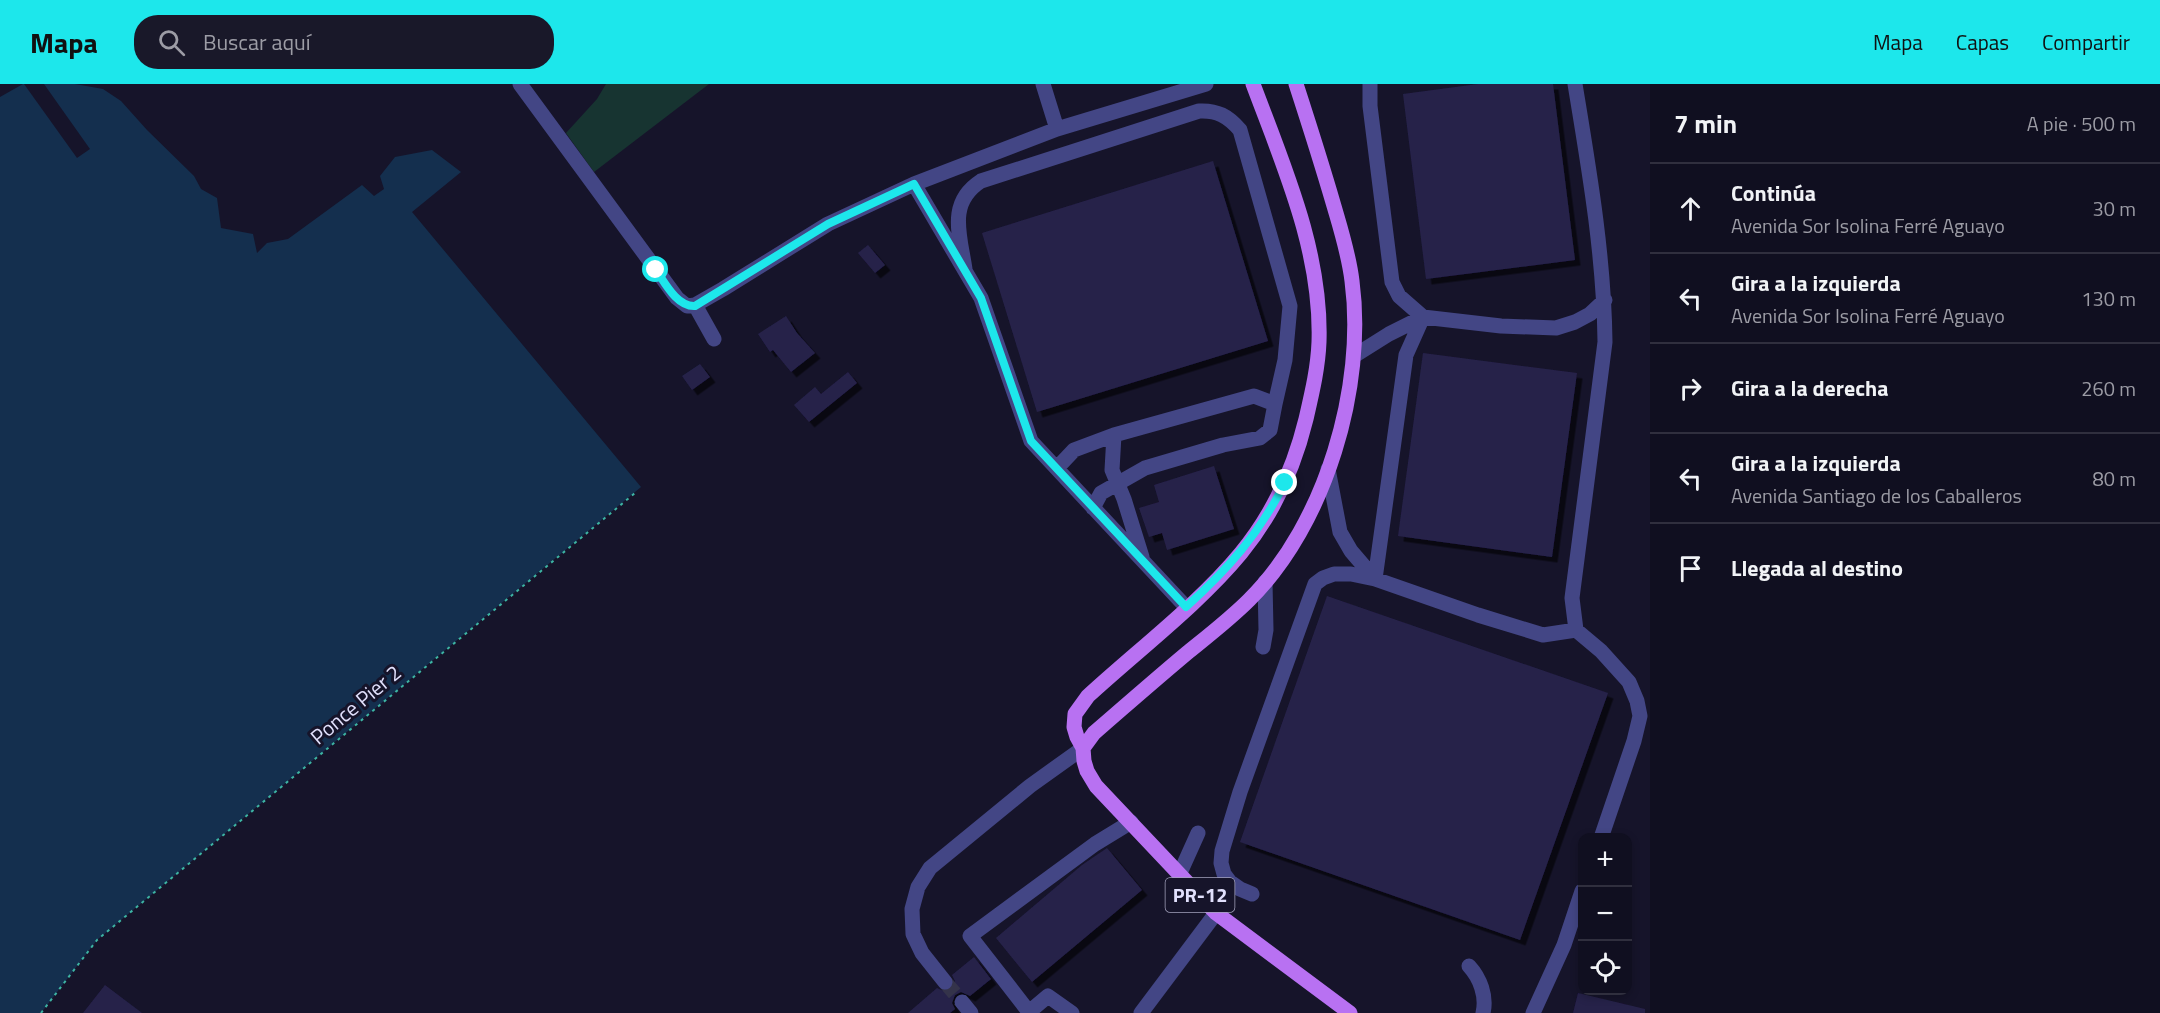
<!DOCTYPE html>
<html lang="es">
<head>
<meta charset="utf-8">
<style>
  body { margin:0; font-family:"Titillium Web",sans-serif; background:#191829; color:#f1f3f6 }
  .controls { position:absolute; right:18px; bottom:18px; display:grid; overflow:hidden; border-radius:12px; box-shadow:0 3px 9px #0003 }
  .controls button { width:54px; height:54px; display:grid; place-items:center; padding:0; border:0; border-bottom:2px solid #302f3e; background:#100f20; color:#f1f3f6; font:30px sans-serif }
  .stop { position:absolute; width:18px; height:18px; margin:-14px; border:4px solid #1de7eb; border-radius:50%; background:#fff }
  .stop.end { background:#1de7eb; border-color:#fff; box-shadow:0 2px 6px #0008 }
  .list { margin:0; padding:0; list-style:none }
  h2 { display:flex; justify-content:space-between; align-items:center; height:78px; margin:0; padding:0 24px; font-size:26px }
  h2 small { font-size:20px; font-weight:400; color:#9c9ca5 }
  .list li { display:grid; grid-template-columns:39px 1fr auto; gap:18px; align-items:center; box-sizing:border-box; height:90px; padding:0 24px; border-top:2px solid #302f3e }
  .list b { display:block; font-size:22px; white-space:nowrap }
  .list p { margin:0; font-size:20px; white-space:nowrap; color:#9c9ca5 }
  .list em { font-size:20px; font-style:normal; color:#9c9ca5 }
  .icon { flex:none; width:33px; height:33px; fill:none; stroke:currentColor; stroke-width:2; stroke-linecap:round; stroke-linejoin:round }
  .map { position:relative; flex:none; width:1650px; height:929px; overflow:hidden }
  header { display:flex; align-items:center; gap:36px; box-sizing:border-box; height:84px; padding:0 30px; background:#1de7eb; color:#111 }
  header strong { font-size:28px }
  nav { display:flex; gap:33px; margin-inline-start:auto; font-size:21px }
  .search { width:420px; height:54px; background:#191829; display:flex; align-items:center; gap:15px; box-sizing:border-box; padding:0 21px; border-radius:24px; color:#9c9ca5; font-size:22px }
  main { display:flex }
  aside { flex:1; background:#100f20 }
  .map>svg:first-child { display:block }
  .green { fill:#173431 }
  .water { fill:#142f4e }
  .pier { fill:#16142a }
  .building { fill:#26214a; filter:url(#shadow) }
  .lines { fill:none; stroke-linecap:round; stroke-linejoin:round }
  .minor-tunnel { stroke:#34334a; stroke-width:15; stroke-dasharray:15 8; stroke-linecap:butt }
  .path { stroke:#3db4a3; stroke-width:2; stroke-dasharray:3 4.5; stroke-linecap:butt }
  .minor { stroke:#434685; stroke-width:15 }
  .major { stroke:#b871f2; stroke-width:15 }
  .route { stroke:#1de7eb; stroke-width:8 }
  .labels { text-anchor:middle; stroke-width:6; stroke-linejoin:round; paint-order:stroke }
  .shield { fill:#16142a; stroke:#a4a3bd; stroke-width:1.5 }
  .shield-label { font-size:20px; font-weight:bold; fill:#e1e0fc }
  .street-label { font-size:21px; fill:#e1e0fc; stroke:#16142a }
</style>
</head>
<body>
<header>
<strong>Mapa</strong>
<div class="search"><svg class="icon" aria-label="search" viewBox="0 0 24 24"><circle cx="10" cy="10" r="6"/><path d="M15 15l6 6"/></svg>Buscar aquí</div>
<nav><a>Mapa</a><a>Capas</a><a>Compartir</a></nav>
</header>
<main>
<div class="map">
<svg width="1650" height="929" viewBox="0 0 1650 929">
  <defs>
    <filter id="shadow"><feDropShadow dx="5.5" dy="5.5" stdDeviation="0" flood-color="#0009"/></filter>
  </defs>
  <rect width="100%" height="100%" fill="#16142a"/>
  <path class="green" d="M606,0H709L594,88L566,49L597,15Z"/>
  <path class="water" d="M23,0H75L103,5L121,17L147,46L194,92L201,105L217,114L221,144L253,150L257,169L267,159L288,155L362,101L374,112L384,105L380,92L395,73L432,66L461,88L412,128L641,403L97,856L41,929H0V13Z"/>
  <path class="pier" d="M24,0H44L90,65L77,74Z"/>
  <path class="building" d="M1478,0H1553L1575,176L1426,195L1403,10Z
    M1213,77L1268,257L1037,328L982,149Z
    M868,161L885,181L875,189L858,169Z
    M786,232L797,249L815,269L791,288L773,266L770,268L758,250Z
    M1423,269L1577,289L1552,473L1398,452Z
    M700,280L710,293L692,306L682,292Z
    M848,288L857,299L809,338L794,321L815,303L821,310Z
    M1214,382L1234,445L1167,466L1162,449L1149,453L1139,424L1159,418L1154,401Z
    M1327,512L1608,609L1520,856L1240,758Z
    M1107,764L1142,806L1032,898L996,854L1082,781Z
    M974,873L991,895L970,912L961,908L955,911L952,919L955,925L950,929H908L937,904L946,908L951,905L955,897L952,891Z
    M105,901L142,929H83Z
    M1578,909L1645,925V929H1573Z"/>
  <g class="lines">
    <path class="minor-tunnel" d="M945,898L962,918"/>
    <path class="path" d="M41,929L97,856L635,409"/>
    <path class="minor" d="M520,0L677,214L687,222L695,221L723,205L828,140L914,100L1057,45L1206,0
      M1043,0L1057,45
      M1370,0V22L1392,198L1399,212L1423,233L1406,271L1375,495
      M1575,0C1589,85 1604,171 1605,258L1572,514L1576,546L1601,567L1629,598L1637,617L1640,632L1634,657L1601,754
      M914,100L981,214L1031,357L1186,523
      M965,185C960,151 947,119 981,97L1199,27C1217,26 1228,32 1240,46L1290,222L1285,276L1275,320L1254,312L1114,351L1074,366L1057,384
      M695,221L714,255
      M1354,272L1389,250L1423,233L1501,242L1556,244L1575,238L1590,230L1605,216
      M1114,351L1112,386L1124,415L1142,473
      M1328,385L1340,448L1351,467L1375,495
      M1093,424L1101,409L1145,384L1223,361L1260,354L1270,346L1275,320
      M1263,563L1266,546L1265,498
      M1180,789L1198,749
      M1252,810L1240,805L1230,798L1224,790L1221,779L1222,767L1240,708L1315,500L1323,494L1334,490H1351L1375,495L1478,531L1543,551L1576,546
      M1469,882C1480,894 1487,912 1483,929
      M945,898L922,869L913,850L912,825L918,803L930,784L1030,702L1083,664
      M962,918L971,929
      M1072,929L1048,912L1029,928L970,852L1095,760L1131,738
      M1141,929L1216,829
      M1533,929L1564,861L1582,807"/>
    <path class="major" d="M1253,0C1284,83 1322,168 1319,258C1318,284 1312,309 1306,335C1294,384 1274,429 1241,469C1199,520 1138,566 1088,612L1075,630L1074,643L1077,653L1083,664L1084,677L1087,687L1096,702L1216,829L1350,929
      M1083,664L1094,649C1125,622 1156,595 1187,569C1208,552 1230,535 1249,516C1326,440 1366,302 1352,197C1349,171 1341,146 1334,122C1322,81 1309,40 1296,0"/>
  </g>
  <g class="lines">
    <path class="route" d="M656,186C665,199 677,223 695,222L828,140L914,100L981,214L1031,357L1186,523C1229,484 1258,451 1285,399"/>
  </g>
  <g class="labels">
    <rect class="shield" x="1165.5" y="794" width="69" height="34" rx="4.5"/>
    <g class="shield-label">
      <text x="1200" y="818">PR-12</text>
    </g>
    <g class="street-label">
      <text transform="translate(356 621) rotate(-40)" y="7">Ponce Pier 2</text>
    </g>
  </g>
</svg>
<div class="controls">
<button>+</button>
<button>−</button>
<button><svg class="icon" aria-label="locate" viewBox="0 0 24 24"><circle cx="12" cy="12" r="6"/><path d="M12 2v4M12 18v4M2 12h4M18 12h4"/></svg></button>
</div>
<div class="stop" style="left:656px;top:186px"></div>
<div class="stop end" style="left:1285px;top:399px"></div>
</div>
<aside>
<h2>7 min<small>A pie · 500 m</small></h2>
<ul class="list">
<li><svg class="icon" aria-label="ahead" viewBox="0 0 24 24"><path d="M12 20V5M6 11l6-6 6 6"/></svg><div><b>Continúa</b><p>Avenida Sor Isolina Ferré Aguayo</p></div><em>30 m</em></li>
<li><svg class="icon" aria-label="left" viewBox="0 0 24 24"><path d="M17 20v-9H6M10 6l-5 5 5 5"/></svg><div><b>Gira a la izquierda</b><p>Avenida Sor Isolina Ferré Aguayo</p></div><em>130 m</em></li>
<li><svg class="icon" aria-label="right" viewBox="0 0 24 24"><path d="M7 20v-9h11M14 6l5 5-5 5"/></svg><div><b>Gira a la derecha</b></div><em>260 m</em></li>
<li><svg class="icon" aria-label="left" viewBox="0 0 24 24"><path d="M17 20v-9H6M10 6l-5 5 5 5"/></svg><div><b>Gira a la izquierda</b><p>Avenida Santiago de los Caballeros</p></div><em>80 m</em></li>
<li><svg class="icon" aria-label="arrive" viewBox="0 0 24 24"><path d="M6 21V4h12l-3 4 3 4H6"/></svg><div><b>Llegada al destino</b></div></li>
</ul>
</aside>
</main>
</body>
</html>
